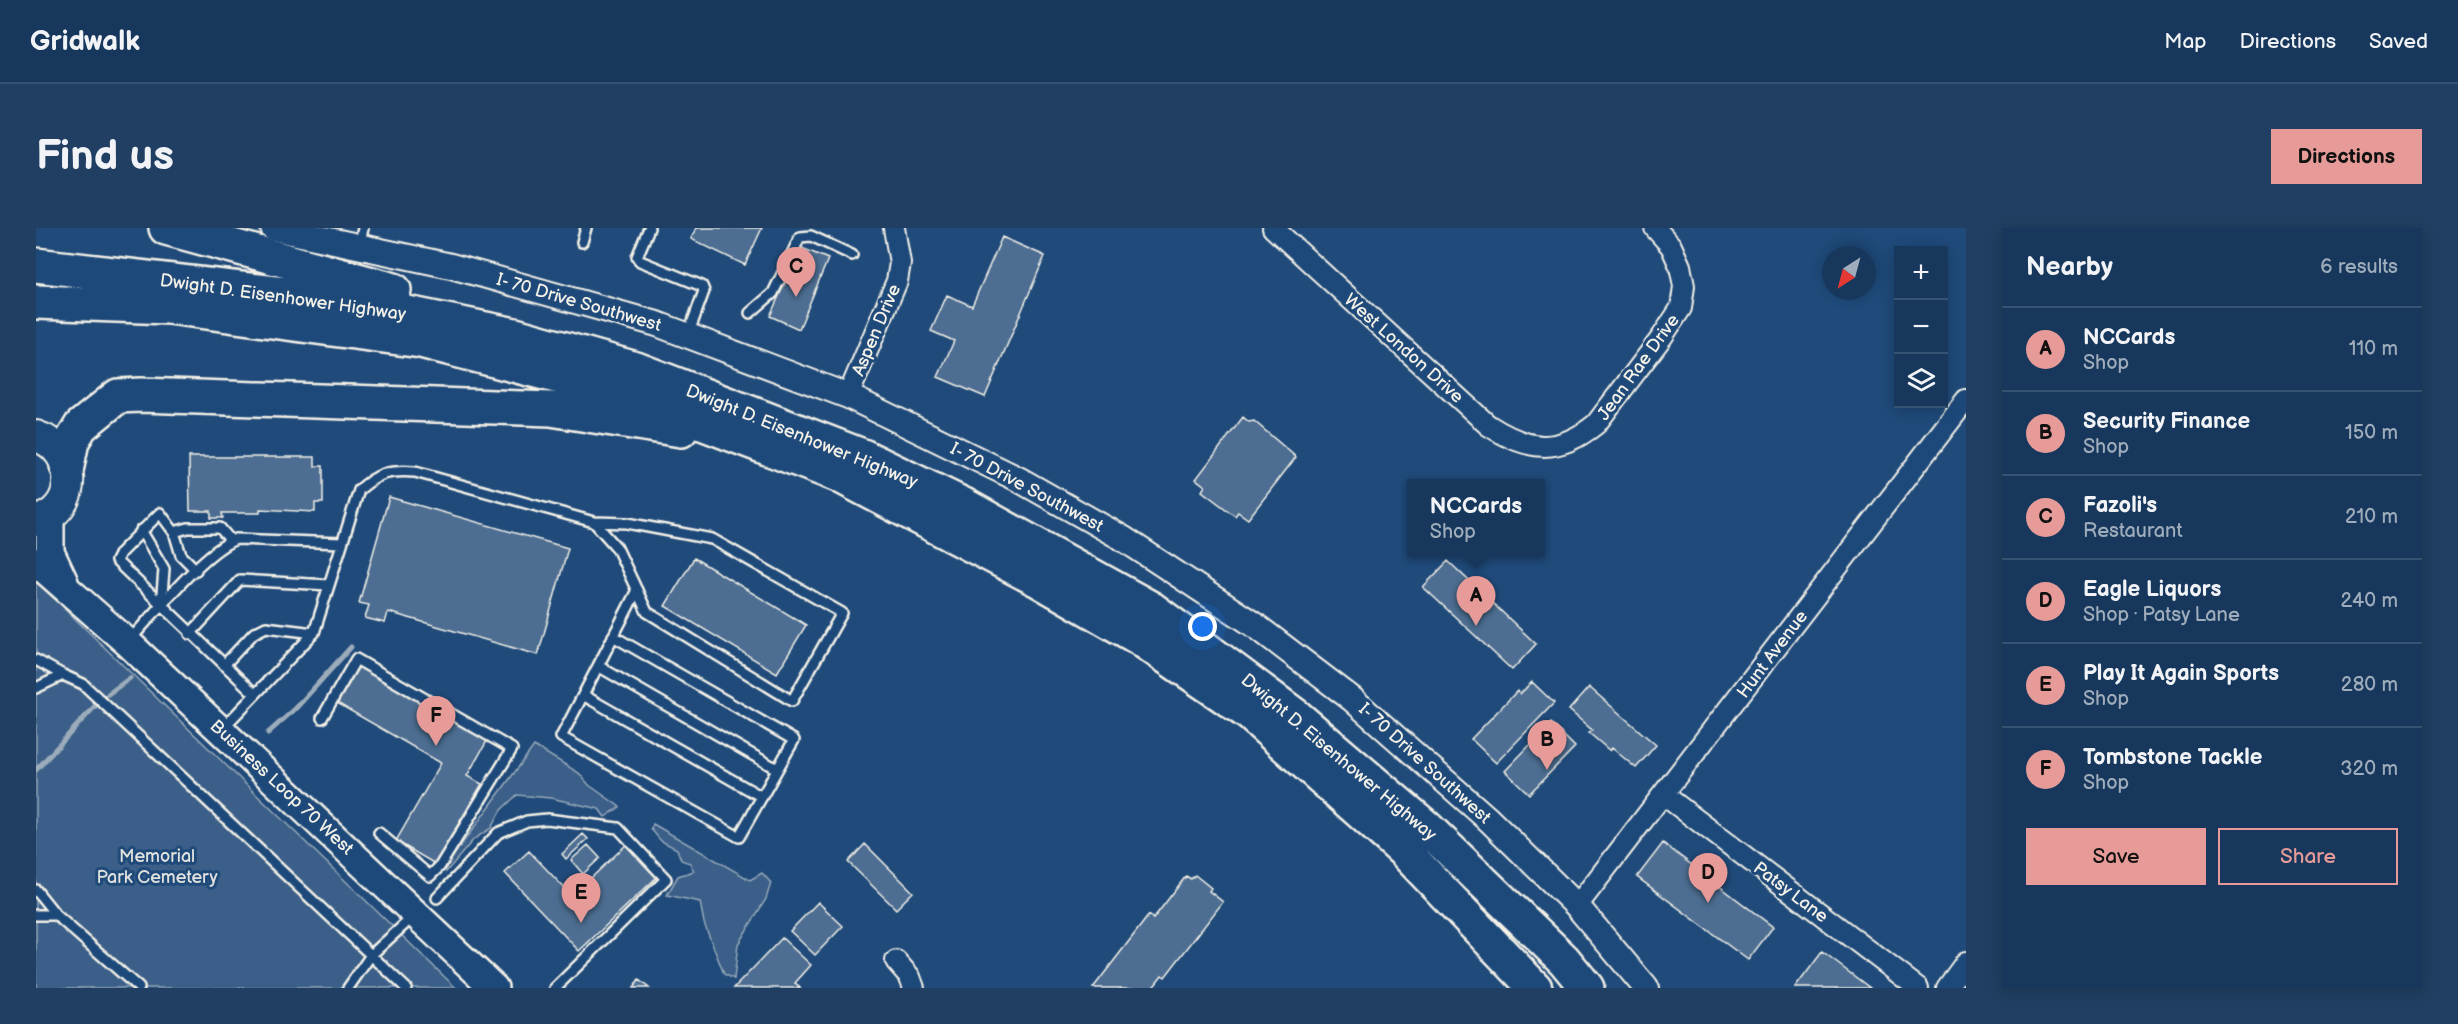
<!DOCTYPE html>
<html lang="en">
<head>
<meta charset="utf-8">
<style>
  body { margin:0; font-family:"Balsamiq Sans",sans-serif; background:#203f62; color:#f1f3f6 }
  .controls { position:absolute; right:18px; top:18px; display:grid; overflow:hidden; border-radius:0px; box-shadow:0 3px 15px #0003 }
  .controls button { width:54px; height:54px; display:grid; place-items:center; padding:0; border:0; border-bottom:2px solid #365272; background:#17385c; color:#f1f3f6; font:30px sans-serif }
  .compass { position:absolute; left:1786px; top:18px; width:54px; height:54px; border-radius:50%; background:#17385c; box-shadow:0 3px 15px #0003; rotate:216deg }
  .you { position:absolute; left:1167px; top:399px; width:21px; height:21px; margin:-15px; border:4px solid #fff; border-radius:50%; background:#1a73e8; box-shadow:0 0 0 9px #1a73e833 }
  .badge { display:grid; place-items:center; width:39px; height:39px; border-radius:50%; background:#e69b98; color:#111; font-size:20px; font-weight:700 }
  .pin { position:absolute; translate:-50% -50px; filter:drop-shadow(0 2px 3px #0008) }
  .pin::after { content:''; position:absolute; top:32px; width:21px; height:18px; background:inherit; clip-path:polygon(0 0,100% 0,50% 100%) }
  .popup { position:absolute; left:1371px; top:251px; width:138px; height:78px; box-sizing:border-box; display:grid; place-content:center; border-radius:0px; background:#17385c; filter:drop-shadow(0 2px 4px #0005); font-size:20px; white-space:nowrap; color:#9eacbb }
  .popup b { font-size:22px; color:#f1f3f6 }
  .popup::after { content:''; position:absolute; left:50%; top:100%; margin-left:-12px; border:12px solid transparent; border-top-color:#17385c }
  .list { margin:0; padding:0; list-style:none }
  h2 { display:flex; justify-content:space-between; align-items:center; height:78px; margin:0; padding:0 24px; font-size:26px }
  h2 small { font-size:20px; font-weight:400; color:#9eacbb }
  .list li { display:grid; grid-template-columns:39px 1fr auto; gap:18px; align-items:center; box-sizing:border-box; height:84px; padding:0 24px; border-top:2px solid #365272 }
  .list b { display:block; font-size:22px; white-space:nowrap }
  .list p { margin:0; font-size:20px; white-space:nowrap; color:#9eacbb }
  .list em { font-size:20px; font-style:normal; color:#9eacbb }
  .actions { display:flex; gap:12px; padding:18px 24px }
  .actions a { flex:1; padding:14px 0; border:2px solid #e69b98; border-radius:0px; text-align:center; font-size:21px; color:#e69b98 }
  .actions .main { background:#e69b98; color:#111 }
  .icon { flex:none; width:33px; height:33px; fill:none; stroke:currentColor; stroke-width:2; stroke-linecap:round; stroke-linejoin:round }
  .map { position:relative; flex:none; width:1930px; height:760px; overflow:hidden; border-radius:0px }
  header { display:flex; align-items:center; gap:36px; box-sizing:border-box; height:84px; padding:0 30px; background:#17385c; border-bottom:2px solid #365272 }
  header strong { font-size:28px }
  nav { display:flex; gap:33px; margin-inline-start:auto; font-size:21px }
  .intro { display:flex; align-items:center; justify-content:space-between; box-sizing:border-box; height:144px; padding:0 36px }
  h1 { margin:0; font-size:42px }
  .button { padding:15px 27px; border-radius:0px; background:#e69b98; color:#111; font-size:21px; font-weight:700 }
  main { display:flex; gap:36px; padding:0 36px }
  aside { flex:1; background:#17385c; border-radius:0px; box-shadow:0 3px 15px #0003 }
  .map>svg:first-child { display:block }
  .green { fill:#3a5f88; stroke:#97a8b8; stroke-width:1.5 }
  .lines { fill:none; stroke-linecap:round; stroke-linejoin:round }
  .stream { stroke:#9cacbb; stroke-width:5 }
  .building { fill:#4d6e92; stroke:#f4f1e8; stroke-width:1.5 }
  .service-casing { stroke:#f4f1e8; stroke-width:14 }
  .minor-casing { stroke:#f4f1e8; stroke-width:24 }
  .tertiary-casing { stroke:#f4f1e8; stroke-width:28 }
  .secondary-casing { stroke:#f4f1e8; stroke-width:32 }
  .primary-casing { stroke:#f4f1e8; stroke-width:34 }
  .motorway-casing { stroke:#f4f1e8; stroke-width:38 }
  .service { stroke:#1f4a7a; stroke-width:9 }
  .minor { stroke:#1f4a7a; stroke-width:20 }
  .tertiary { stroke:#1f4a7a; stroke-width:24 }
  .secondary { stroke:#1f4a7a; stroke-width:27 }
  .primary { stroke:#1f4a7a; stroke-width:30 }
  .motorway { stroke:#1f4a7a; stroke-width:33 }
  .labels { text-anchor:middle; stroke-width:6; stroke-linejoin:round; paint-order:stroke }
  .street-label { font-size:18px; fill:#f4f1e8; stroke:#1f4a7a }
  .park-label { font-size:18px; fill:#e1e2de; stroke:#1f4a7a }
</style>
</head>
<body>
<header>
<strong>Gridwalk</strong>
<nav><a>Map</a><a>Directions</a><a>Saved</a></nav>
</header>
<div class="intro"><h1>Find us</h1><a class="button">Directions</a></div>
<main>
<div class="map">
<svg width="1930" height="760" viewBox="0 0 1930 760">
  <rect width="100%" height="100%" fill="#1f4a7a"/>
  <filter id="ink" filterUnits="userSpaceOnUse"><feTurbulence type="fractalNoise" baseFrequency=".0167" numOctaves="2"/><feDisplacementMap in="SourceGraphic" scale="12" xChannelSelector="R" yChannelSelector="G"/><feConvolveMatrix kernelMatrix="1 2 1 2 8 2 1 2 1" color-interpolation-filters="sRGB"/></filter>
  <g filter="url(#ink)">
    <path class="green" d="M0,353L420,760H0Z
      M498,518L543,545L553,557L584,579L569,589L563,581L515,570L481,567L465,582L455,600L438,611L410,644L409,639Z
      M617,596L714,652L726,645L735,655L730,671L702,716L698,751L688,746L668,695L664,674L631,667L642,648L658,643L654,635L645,632L641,621L625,613L615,601Z"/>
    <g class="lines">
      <path class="stream" d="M72,466L94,450
        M232,505L260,480L315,419
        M0,542L61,476"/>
    </g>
    <path class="building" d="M660,0H726L709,37L655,11Z
      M966,9L1009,28L949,169L902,149L918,113L895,103L911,67L936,78Z
      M766,20L792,31L763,101L734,88L751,50L748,49L755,34L758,36Z
      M1207,189L1213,194L1218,193L1260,229L1212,291L1202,284L1199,288L1166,263L1169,258L1160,251Z
      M153,229H279V238H287V275H279V284L224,281V285H186L187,290H175V283H154Z
      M353,269L532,320L502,427L352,384L349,395L329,390L333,377L323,375Z
      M658,330L770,397L741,445L629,378Z
      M1412,333L1500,416L1476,442L1387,359Z
      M323,438L451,513L431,548L446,556L399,636L360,613L405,535L301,475Z
      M1496,454L1518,475L1460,535L1435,511L1481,463L1484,466Z
      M1553,459L1620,517L1600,540L1576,520L1574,523L1553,505L1556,502L1533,482Z
      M1515,495L1539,519L1493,566L1469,543Z
      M547,606L552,611L530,631L526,626Z
      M1627,615L1737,699L1712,732L1601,649Z
      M591,616L622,648L543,723L469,645L493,623L536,668Z
      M829,616L877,664L860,681L812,634Z
      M552,617L564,630L547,646L535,632Z
      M1159,647L1175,660L1173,663L1187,674L1129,749L1126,747L1116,760H1057L1113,687L1117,691L1150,648L1155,651Z
      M782,674L807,698L779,727L754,703Z
      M746,710L775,737L759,755L764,760H698Z
      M1786,724L1834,760H1759Z
      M603,752L613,760H597Z"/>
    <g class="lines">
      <defs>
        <path id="service" d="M613,0L601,29L604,33L666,58L668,63L652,107
          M546,14L550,0
          M324,16L327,0
          M714,85L737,65L764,9L775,8L816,27
          M105,302L128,341L125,379
          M138,304L152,300H184L195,313
          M160,342L145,327L138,304L124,285L84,325L80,333L219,466
          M154,406L204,352L293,357
          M577,408L758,512L703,609L525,509C551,460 576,411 601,362
          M93,413C119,385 167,324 200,311L306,315
          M0,432L27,447
          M188,437L218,405L230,399L278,405
          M562,438L741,541
          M0,460L27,447L47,456L370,760
          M547,467L726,569
          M286,490L320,431L476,521L404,638L394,648L343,605
          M187,500L278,405L323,262C342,245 353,242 379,244L558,294L591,295L676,311L806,385L756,473L611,384L581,320L558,294
          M0,662L20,687L103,760
          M401,670L462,605L491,593L511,591L582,600L630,651L519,760
          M0,687H20
          M312,760L335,727L379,687"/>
        <path id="minor" d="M1237,0L1452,197C1492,223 1522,227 1560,196L1626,109L1645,80L1648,58L1644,38L1635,18L1619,0
          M812,168L861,53L864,35L858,0
          M1628,567L1882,760
          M1541,678L1930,172
          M860,733L874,749L878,760
          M1911,760L1930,734"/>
        <path id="tertiary" d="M237,0L415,38L621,96L812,168L982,251L1088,311L1220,398L1316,471L1452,591L1541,678L1610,760"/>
        <path id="secondary" d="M14,287V324L28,354
          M0,334L91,414L458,760"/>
        <path id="primary" d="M0,208C42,221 44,282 0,293"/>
        <path id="motorway" d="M130,0L358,62
          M0,37L317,74L479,107L600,141L829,229L926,276L1116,381L1260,488L1389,598L1528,732L1551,760
          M0,74L133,79L385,113L593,167L802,247L1004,353L1103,410L1214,486L1369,624L1499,760
          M31,238L36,213L45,198L82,168L105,167L515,181L645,202"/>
      </defs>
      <use href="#service" class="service-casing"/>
      <use href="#minor" class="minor-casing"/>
      <use href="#tertiary" class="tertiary-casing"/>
      <use href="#secondary" class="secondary-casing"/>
      <use href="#primary" class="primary-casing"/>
      <use href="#motorway" class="motorway-casing"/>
      <use href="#service" class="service"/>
      <use href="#minor" class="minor"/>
      <use href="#tertiary" class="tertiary"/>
      <use href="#secondary" class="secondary"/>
      <use href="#primary" class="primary"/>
      <use href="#motorway" class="motorway"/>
    </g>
  </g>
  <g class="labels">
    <g class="street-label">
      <text transform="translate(247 69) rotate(8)" y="6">Dwight D. Eisenhower Highway</text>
      <text transform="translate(543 74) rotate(16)" y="6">I- 70 Drive Southwest</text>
      <text transform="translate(840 102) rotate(-67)" y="6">Aspen Drive</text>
      <text transform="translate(1368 120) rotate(42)" y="6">West London Drive</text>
      <text transform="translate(1602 139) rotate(-54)" y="6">Jean Rae Drive</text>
      <text transform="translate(766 208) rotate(22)" y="6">Dwight D. Eisenhower Highway</text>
      <text transform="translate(991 259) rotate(28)" y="6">I- 70 Drive Southwest</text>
      <text transform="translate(1736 426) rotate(-53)" y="6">Hunt Avenue</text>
      <text transform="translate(1303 529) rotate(40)" y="6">Dwight D. Eisenhower Highway</text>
      <text transform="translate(1389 535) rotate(42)" y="6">I- 70 Drive Southwest</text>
      <text transform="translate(246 559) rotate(43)" y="6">Business Loop 70 West</text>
      <text transform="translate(1755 664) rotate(37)" y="6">Patsy Lane</text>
    </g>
    <g class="park-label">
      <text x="121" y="634">Memorial<tspan x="121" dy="21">Park Cemetery</tspan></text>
    </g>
  </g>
</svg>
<div class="controls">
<button>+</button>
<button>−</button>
<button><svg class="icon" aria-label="layers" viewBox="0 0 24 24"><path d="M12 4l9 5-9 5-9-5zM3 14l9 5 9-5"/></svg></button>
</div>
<svg class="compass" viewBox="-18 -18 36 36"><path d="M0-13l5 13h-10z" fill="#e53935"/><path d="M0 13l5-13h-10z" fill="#9eacbb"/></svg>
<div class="you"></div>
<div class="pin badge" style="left:1440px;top:398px">A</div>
<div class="popup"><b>NCCards</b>Shop</div>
<div class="pin badge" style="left:1511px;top:542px">B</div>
<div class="pin badge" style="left:760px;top:69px">C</div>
<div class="pin badge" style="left:1672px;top:675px">D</div>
<div class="pin badge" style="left:545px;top:695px">E</div>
<div class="pin badge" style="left:400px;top:518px">F</div>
</div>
<aside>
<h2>Nearby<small>6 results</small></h2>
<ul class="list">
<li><span class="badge">A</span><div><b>NCCards</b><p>Shop</p></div><em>110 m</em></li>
<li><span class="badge">B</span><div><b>Security Finance</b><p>Shop</p></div><em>150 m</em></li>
<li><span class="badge">C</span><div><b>Fazoli's</b><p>Restaurant</p></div><em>210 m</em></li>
<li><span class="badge">D</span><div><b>Eagle Liquors</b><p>Shop · Patsy Lane</p></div><em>240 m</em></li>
<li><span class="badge">E</span><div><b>Play It Again Sports</b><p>Shop</p></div><em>280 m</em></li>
<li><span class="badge">F</span><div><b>Tombstone Tackle</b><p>Shop</p></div><em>320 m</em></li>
</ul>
<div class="actions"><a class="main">Save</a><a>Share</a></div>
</aside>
</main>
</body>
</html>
